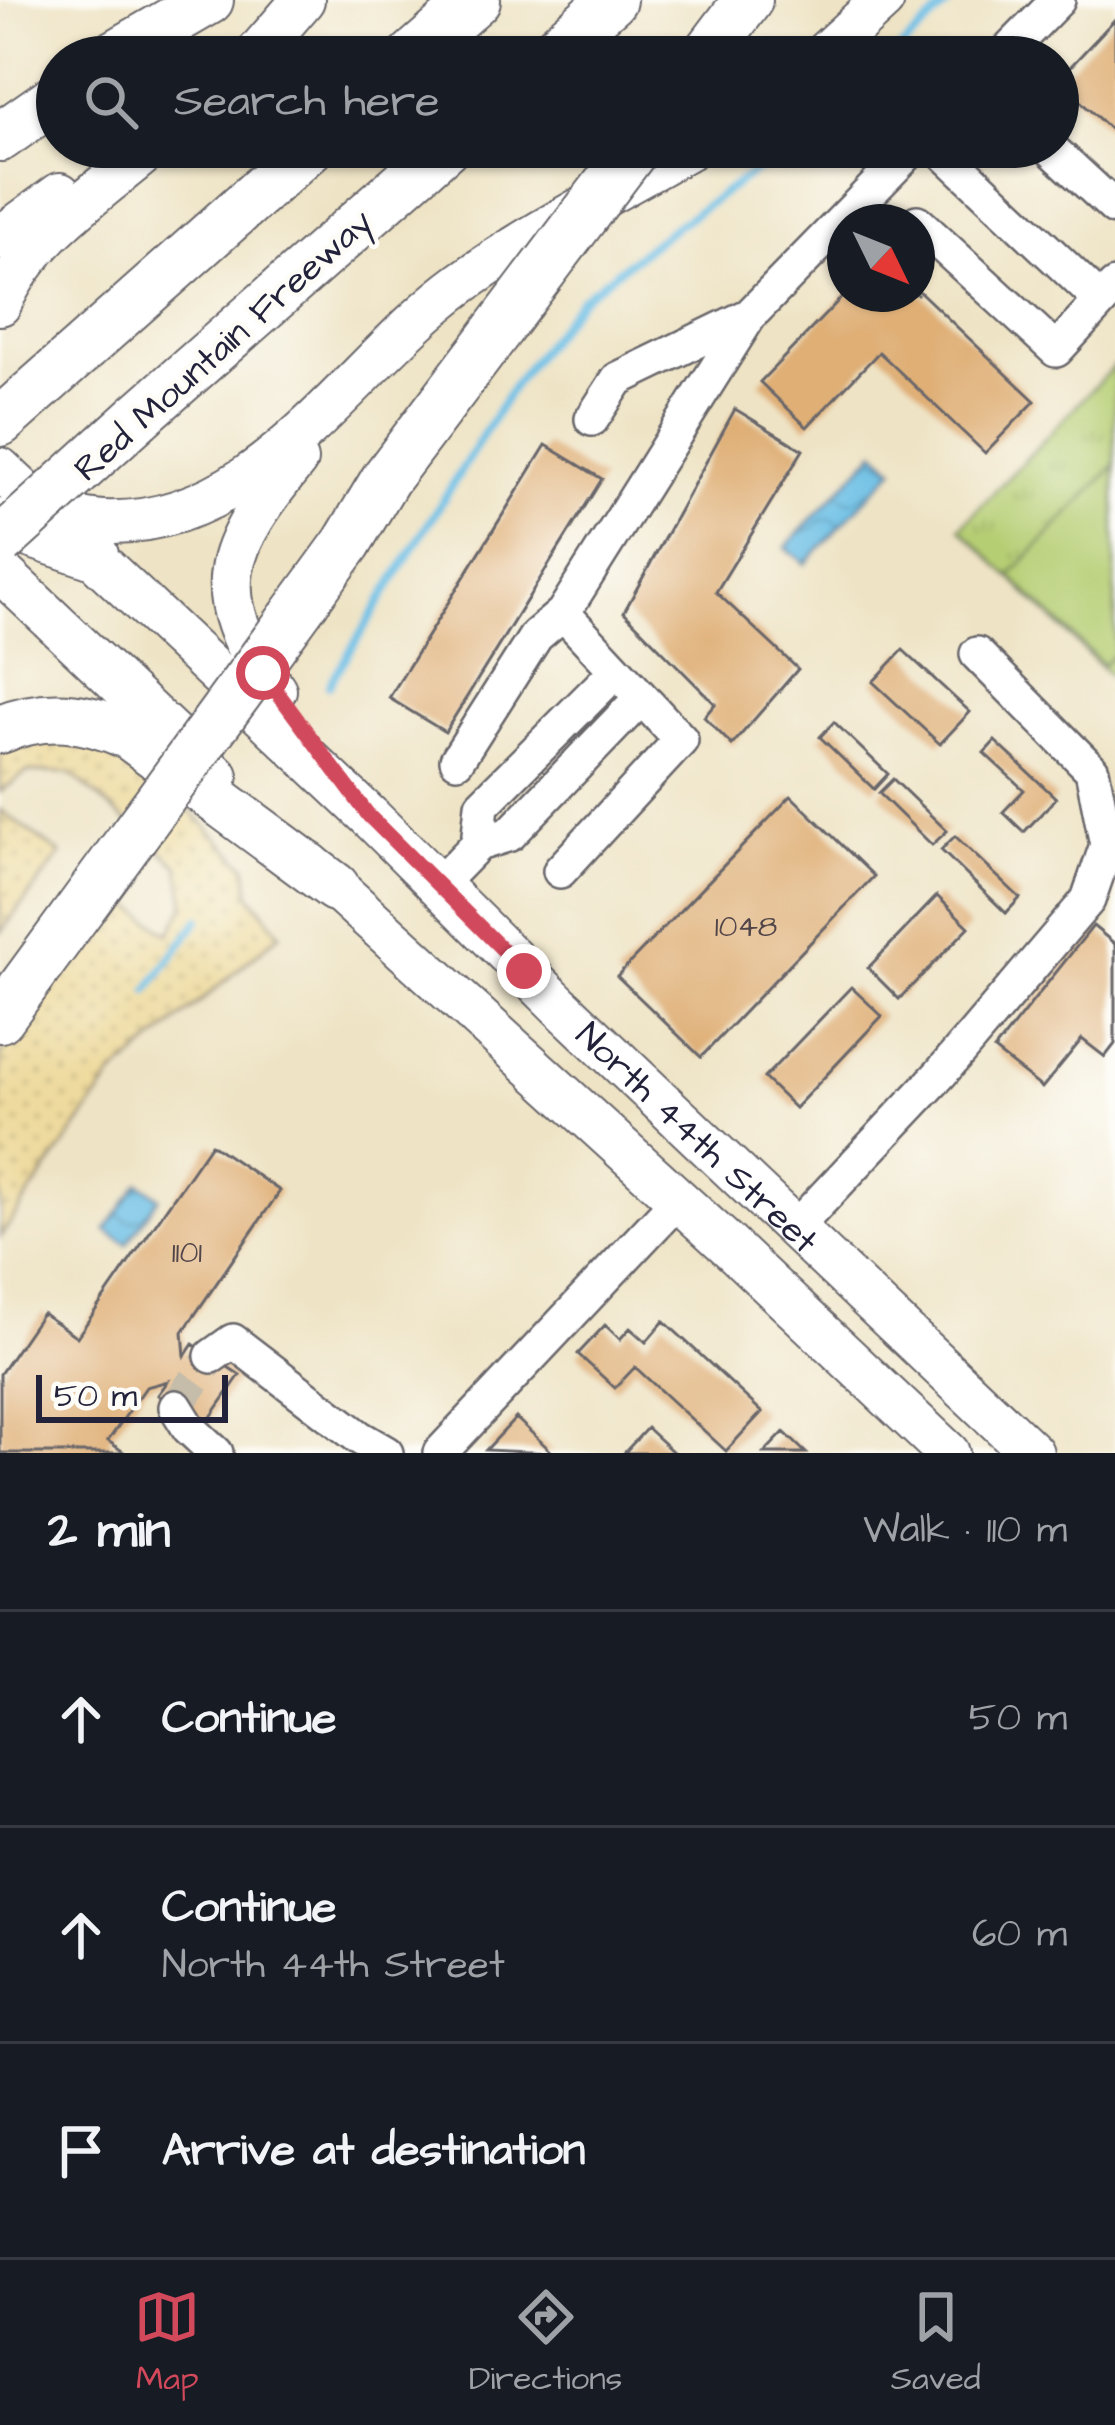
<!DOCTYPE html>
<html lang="en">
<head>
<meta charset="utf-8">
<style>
  body { margin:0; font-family:"Architects Daughter",sans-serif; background:#242831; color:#f1f3f6 }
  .compass { position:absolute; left:827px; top:204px; width:108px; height:108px; border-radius:50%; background:#171b24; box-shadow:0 3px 9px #0004; rotate:133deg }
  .scale { position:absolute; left:36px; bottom:30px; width:192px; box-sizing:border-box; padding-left:12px; border:6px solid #22223b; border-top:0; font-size:33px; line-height:42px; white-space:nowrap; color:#22223b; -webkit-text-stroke:9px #fdfcf7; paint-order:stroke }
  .stop { position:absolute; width:36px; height:36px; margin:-27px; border:9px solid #d1495b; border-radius:50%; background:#fff }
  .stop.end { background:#d1495b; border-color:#fff; box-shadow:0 3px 12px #0008 }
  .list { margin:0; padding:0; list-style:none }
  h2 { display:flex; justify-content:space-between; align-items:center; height:156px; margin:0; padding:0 48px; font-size:51px }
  h2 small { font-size:39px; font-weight:400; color:#9ea1a6 }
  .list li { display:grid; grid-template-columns:78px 1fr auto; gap:36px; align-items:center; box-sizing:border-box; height:216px; padding:0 48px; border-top:3px solid #363941 }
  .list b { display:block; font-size:45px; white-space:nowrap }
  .list p { margin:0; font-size:39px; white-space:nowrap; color:#9ea1a6 }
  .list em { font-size:39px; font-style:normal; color:#9ea1a6 }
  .icon { flex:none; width:66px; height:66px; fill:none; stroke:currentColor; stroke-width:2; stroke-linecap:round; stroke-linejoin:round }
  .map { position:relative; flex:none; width:1115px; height:1453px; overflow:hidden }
  .search { position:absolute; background:#171b24; box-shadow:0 3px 9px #0004; left:36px; right:36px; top:36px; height:132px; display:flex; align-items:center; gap:30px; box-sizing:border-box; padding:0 42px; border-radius:66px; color:#9ea1a6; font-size:45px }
  .sheet { height:804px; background:#171b24 }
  nav { display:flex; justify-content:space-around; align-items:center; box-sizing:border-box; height:168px; border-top:3px solid #363941; background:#171b24; font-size:33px; color:#9ea1a6 }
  nav a { display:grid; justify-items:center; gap:6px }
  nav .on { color:#d1495b }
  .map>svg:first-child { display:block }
  .grass { fill:url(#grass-tufts); stroke:#6c7857; stroke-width:3 }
  .sand { fill:url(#sand-dots); stroke:#887e6c; stroke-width:3 }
  .garden { fill:#b6ce73; stroke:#6c7857; stroke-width:3 }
  .water { fill:url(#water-waves); stroke:#467090; stroke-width:3 }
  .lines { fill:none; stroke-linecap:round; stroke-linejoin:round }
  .stream { stroke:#69bee5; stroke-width:8 }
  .building { fill:#dfaf76 }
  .minor-tunnel { stroke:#c5bca9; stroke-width:33; stroke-dasharray:33 16; stroke-linecap:butt }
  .minor-casing { stroke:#69666b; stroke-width:38 }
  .major-casing { stroke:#69666b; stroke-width:46 }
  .highway-casing { stroke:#69666b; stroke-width:52 }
  .minor { stroke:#fff; stroke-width:33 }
  .major { stroke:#fff; stroke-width:42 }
  .highway { stroke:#fff; stroke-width:48 }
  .highway-bridge-casing { stroke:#69666b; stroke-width:52; stroke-linecap:butt }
  .highway-bridge { stroke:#fff; stroke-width:48 }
  .route { stroke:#d1495b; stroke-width:15 }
  .labels { text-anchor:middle; stroke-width:9; stroke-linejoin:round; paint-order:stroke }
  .number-label { font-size:30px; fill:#51454a }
  .street-label { font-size:36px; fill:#22223b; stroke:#fdfcf7 }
</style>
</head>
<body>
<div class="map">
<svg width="1115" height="1453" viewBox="0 0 1115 1453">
  <defs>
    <pattern id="grass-tufts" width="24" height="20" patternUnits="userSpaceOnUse" patternTransform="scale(3)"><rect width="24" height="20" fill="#b6ce73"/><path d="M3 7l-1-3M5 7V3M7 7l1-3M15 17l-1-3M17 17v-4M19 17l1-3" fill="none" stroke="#9cb164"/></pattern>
    <pattern id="sand-dots" width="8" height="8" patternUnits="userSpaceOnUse" patternTransform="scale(3)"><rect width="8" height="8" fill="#eeda9e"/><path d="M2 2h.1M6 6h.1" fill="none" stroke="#ccbb89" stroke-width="1.8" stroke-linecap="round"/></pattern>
    <pattern id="water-waves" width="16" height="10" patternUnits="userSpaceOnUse" patternTransform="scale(3)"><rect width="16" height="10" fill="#69bee5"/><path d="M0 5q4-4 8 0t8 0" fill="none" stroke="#569abb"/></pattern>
  </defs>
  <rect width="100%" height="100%" fill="#fdfcf7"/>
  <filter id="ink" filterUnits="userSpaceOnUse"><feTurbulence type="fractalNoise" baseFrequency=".00833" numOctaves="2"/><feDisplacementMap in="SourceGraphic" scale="24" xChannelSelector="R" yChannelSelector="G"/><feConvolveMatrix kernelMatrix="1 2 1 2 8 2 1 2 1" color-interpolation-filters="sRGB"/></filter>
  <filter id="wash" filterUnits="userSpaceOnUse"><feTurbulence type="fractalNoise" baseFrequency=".004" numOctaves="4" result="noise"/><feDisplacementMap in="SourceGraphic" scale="48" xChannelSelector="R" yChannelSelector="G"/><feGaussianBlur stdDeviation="2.7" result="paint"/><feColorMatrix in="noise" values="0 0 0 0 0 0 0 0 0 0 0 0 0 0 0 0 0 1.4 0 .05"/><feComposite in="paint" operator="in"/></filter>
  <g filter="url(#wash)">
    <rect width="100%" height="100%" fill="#eee3c4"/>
    <path class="grass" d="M1115,365V681L960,528Z"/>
    <path class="sand" d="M47,730L112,750L184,804L246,866L250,894L280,934L113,1076L0,1237V1056L117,896L170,934L185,905L179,866L70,773L27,772L0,792V745Z
      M0,810L61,854L0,933Z"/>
    <path class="garden" d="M1115,465V653L1103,665L1010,576Z"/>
    <path class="water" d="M876,451L895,468L805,564L786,547Z
      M139,1183L159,1197L127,1244L106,1230Z"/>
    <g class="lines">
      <path class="stream" d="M892,57L953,0
        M329,685L515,383L580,300L669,231L790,147
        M148,990L199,919"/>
    </g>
    <g id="blocks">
      <path class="building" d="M1115,19V134L1058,80Z
        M917,289L1035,401L985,453L879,352L807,427L760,382L845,294H917Z
        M735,409L803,450L716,592L798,669L732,745L704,717L715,704L624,612Z
        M546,445L602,479L445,732L389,698Z
        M903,650L970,712L940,744L873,682Z
        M834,722L888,774L874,789L820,737Z
        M995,741L1056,798L1024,832L1003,812L1024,790L984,753Z
        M893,779L947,831L932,845L879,793Z
        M791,796L874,876L701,1057L617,976Z
        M955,836L1020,898L1006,913L941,850Z
        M937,896L969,927L899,999L868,968Z
        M1093,926L1115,944V1044L1105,1057L1082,1039L1042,1088L994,1050Z
        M851,987L882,1016L795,1108L764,1078Z
        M211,1144L280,1191L183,1332L185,1356L193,1344L240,1375L204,1427L158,1395L168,1381L146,1387L108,1441L125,1453H0V1374L42,1313L77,1337Z
        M664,1321L762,1412L726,1451L635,1367L615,1388L578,1354L605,1325L620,1339L630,1328L646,1342Z
        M516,1418L553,1453L486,1450Z
        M647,1428L674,1453H624Z
        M784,1432L806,1453H764Z"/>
    </g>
  </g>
  <g filter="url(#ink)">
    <use href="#blocks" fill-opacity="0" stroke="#69666b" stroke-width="3"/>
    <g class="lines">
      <path class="minor-tunnel" d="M176,1407L212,1356"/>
      <defs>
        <path id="minor" d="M1002,57L1058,0
          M938,147L1101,301
          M1049,147L1115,208
          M917,222L1056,350L1115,286
          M592,419L618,379L750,315L914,147
          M457,760L536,636L563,613
          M478,844L482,805L615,672
          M560,871L681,740L563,613L750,315
          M438,885L478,844L510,834L641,698
          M795,1228L941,1073L1088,900L1107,845L1092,770L977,654
          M212,1356L233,1341L360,1438L386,1453
          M176,1407L189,1428L216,1453
          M440,1453L678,1200"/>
        <g id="major">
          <path d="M254,57L303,0"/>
          <path d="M821,57L883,0"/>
          <path d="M0,238L60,194"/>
          <path d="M0,304C30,236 96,194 151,147"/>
          <path id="s1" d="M0,469L369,816L558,1004L1032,1453"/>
          <path d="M49,514C67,516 85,521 103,522C260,528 349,365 462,283C533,232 615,191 691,147"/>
          <path d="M0,571L217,776"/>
          <path d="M275,690C203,592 225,547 296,460"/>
          <path d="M310,864L728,1245L948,1453"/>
        </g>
        <path id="highway" d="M111,57L209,0
          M411,57L476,0
          M547,57L612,0
          M705,57L748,0
          M0,137L57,97
          M138,417L445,147
          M0,422L310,147
          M0,523L94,555
          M0,729C45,711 85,715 129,735L335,887
          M0,1018L96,887"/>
      </defs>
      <use href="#minor" class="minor-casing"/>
      <use href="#major" class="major-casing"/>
      <use href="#highway" class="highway-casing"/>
      <use href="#minor" class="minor"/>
      <use href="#major" class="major"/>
      <use href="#highway" class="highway"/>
      <defs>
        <path id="highway-bridge" d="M0,542L138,417
          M96,887L347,543L386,478L636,147"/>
      </defs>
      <use href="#highway-bridge" class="highway-bridge-casing"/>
      <use href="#highway-bridge" class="highway-bridge"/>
    </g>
  </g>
  <g class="lines" filter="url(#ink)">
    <path class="route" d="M263,673L369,816L524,971"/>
  </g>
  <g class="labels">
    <g class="number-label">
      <text x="746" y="936">1048</text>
      <text x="187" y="1262">1101</text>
    </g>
    <g class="street-label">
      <text transform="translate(222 344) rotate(-42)" y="13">Red Mountain Freeway</text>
      <text dy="13" stroke="none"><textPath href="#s1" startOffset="966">North 44th Street</textPath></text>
    </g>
  </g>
</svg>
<svg class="compass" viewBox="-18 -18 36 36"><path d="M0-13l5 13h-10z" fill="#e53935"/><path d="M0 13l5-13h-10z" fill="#9ea1a6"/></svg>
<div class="scale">50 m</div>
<div class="stop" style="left:263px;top:673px"></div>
<div class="stop end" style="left:524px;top:971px"></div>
<div class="search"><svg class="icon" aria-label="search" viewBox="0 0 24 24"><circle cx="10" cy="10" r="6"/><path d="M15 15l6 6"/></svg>Search here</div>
</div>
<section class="sheet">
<h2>2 min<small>Walk · 110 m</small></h2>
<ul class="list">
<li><svg class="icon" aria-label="ahead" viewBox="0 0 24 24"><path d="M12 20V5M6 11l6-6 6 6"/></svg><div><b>Continue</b></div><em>50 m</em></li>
<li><svg class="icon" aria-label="ahead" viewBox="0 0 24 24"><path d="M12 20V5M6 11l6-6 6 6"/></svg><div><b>Continue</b><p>North 44th Street</p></div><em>60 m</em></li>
<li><svg class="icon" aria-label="arrive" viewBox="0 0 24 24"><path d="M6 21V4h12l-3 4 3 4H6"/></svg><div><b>Arrive at destination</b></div></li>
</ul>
</section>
<nav>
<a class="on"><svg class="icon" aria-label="map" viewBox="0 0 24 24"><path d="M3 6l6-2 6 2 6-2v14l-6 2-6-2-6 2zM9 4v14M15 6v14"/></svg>Map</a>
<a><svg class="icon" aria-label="directions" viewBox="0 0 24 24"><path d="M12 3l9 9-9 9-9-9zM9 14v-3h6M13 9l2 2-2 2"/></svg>Directions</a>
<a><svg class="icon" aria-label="saved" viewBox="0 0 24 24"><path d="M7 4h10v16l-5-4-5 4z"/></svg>Saved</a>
</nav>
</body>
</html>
